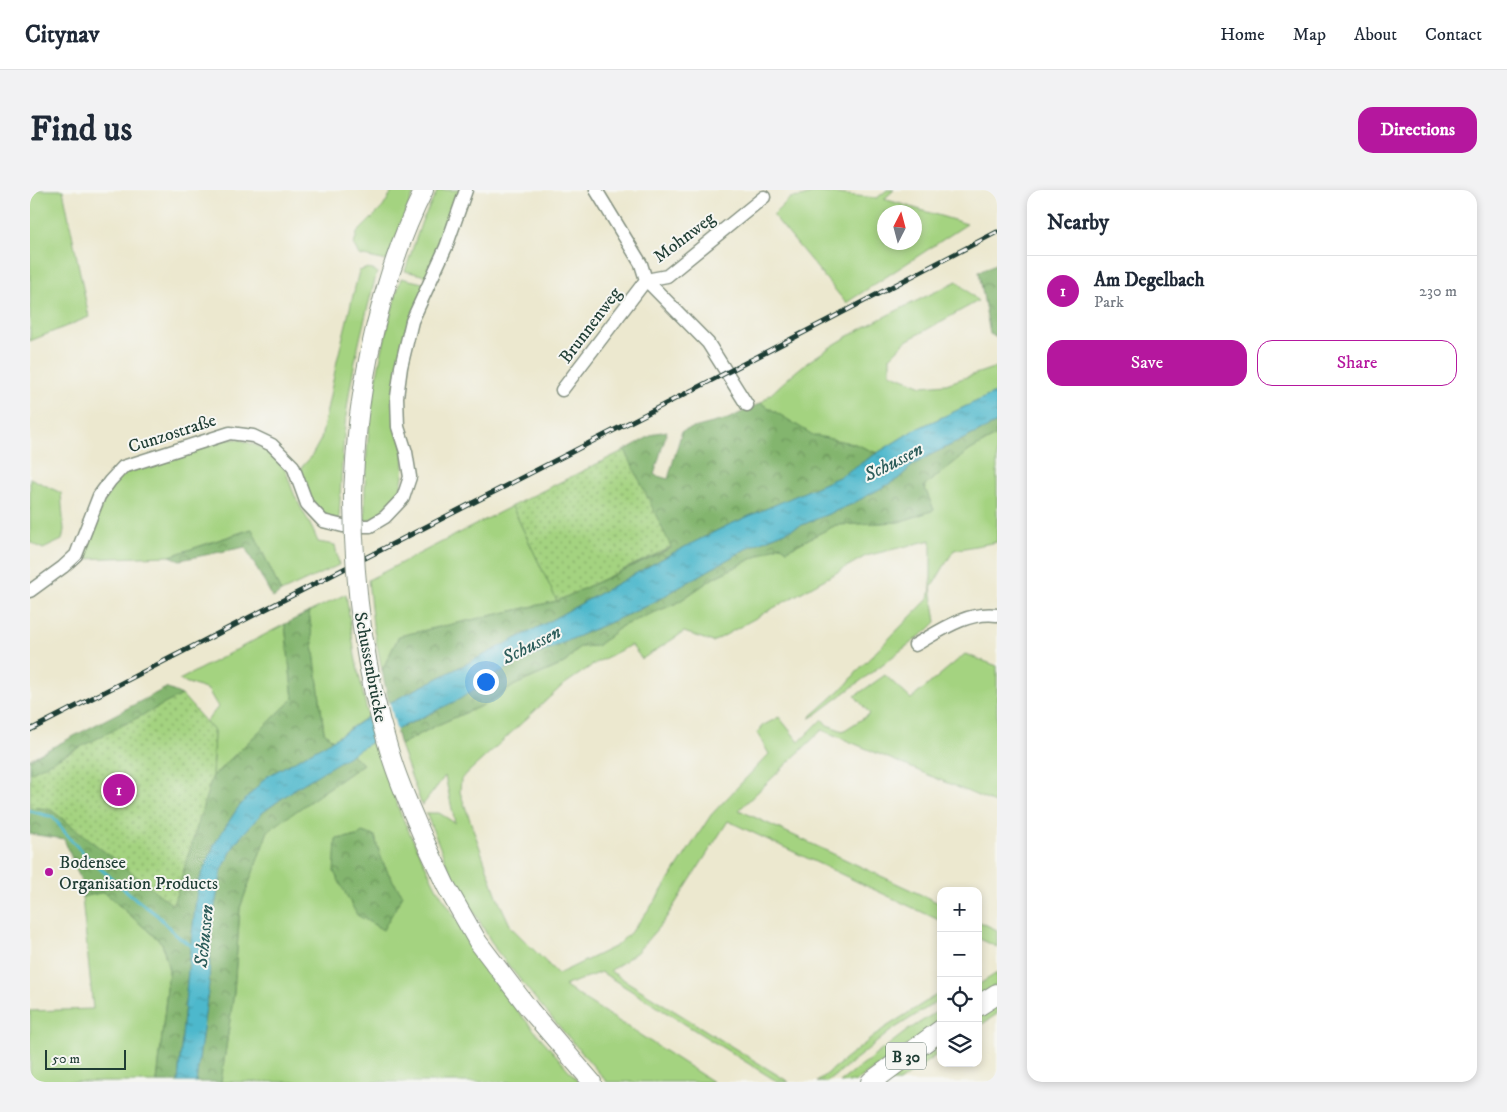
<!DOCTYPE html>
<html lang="en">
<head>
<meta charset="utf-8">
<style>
  body { margin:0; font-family:"IM FELL DW Pica",serif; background:#f2f2f3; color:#1f2937 }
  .controls { position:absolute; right:15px; bottom:15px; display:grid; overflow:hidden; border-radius:10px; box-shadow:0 2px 8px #0003 }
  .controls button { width:45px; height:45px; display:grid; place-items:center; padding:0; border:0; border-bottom:1px solid #e0e1e3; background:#fff; color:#1f2937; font:25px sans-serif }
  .compass { position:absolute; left:847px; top:15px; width:45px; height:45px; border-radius:50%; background:#fff; box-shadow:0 2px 8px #0003; rotate:6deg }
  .scale { position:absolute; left:15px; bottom:12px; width:81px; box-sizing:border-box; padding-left:5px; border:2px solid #1f3d34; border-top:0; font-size:14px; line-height:18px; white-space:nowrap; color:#1f3d34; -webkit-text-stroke:4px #f6f6f2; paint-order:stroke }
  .you { position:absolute; left:455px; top:491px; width:18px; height:18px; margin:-12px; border:4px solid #fff; border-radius:50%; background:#1a73e8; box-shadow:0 0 0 8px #1a73e833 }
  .badge { display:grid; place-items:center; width:32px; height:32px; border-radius:50%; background:#b5179e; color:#fff; font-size:16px; font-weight:700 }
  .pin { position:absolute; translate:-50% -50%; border:2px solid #fff; box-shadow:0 1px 5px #0006 }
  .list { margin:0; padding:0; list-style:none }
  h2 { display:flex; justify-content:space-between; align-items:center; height:65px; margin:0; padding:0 20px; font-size:21px }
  h2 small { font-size:16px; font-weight:400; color:#747a83 }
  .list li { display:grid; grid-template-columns:32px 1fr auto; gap:15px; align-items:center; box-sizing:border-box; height:70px; padding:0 20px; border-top:1px solid #e0e1e3 }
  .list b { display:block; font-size:19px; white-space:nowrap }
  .list p { margin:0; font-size:16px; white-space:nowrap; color:#747a83 }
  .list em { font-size:16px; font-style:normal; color:#747a83 }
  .actions { display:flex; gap:10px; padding:15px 20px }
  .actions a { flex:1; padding:11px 0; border:1px solid #b5179e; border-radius:15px; text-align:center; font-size:18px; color:#b5179e }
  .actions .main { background:#b5179e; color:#fff }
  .icon { flex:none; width:28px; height:28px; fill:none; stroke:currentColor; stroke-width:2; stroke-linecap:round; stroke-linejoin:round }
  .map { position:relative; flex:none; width:967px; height:892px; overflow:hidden; border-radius:15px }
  header { display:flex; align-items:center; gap:30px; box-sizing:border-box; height:70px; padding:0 25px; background:#fff; border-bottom:1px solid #e0e1e3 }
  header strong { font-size:24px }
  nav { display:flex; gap:28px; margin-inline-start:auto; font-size:18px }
  .intro { display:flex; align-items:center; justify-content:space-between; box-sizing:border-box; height:120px; padding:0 30px }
  h1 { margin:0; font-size:35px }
  .button { padding:12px 22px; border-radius:15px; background:#b5179e; color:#fff; font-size:18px; font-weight:700 }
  main { display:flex; gap:30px; padding:0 30px }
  aside { flex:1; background:#fff; border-radius:15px; box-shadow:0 2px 8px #0003 }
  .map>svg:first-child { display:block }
  .grass { fill:#a4d380; stroke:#62885a; fill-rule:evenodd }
  .forest { fill:url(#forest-crowns); stroke:#517951 }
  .park { fill:url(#park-dots); stroke:#62885a }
  .water { fill:url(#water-ripples); stroke:#367a80 }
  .pier { fill:#ece8cf }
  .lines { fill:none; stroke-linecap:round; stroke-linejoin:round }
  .stream { stroke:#4eb8cc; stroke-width:3 }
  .street-casing { stroke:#869282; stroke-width:15 }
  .secondary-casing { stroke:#869282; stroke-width:20 }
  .primary-casing { stroke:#869282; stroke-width:22 }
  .street { stroke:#fff; stroke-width:12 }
  .secondary { stroke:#fff; stroke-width:18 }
  .primary { stroke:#fff; stroke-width:20 }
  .rail-casing { stroke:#1f3d34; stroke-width:5 }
  .rail { stroke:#f6f6f2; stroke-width:3; stroke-dasharray:9; stroke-linecap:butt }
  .secondary-bridge-casing { stroke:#869282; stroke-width:20; stroke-linecap:butt }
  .secondary-bridge { stroke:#fff; stroke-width:18 }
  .poi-dot { fill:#b5179e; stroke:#f6f6f2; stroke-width:2 }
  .labels { text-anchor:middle; stroke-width:4; stroke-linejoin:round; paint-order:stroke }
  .shield { fill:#f6f6f2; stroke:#60746d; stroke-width:1 }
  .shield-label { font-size:16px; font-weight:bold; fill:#1f3d34 }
  .street-label { font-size:18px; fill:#1f3d34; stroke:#f6f6f2 }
  .poi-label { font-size:18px; fill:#1f3d34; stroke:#f6f6f2; text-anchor:start }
  .water-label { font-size:19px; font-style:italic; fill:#2b5c5a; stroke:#f6f6f2 }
</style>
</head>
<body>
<header>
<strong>Citynav</strong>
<nav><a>Home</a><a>Map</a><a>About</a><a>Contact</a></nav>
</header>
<div class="intro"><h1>Find us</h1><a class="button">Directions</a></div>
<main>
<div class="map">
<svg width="967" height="892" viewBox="0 0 967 892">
  <defs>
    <pattern id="forest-crowns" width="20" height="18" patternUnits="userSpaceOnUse" patternTransform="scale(1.25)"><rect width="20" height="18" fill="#83b56e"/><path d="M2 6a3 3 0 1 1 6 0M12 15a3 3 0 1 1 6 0" fill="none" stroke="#6b945b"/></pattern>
    <pattern id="park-dots" width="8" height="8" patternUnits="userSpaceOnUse" patternTransform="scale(1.25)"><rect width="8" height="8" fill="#a4d380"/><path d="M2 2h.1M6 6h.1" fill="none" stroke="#85ac6a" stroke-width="1.8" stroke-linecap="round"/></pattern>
    <pattern id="water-ripples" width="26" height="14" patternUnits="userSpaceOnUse" patternTransform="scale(1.25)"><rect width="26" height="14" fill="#4eb8cc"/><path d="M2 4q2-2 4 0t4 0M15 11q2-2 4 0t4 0" fill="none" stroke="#4097a6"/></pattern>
  </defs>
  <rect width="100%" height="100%" fill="#f6f6f2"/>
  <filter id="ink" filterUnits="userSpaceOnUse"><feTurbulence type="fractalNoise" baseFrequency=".02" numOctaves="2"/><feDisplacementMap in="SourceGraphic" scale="10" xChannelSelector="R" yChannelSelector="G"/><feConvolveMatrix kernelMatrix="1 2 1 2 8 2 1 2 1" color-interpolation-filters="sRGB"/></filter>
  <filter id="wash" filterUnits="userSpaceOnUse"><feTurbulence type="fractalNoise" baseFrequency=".0096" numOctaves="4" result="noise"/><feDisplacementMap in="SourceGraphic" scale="20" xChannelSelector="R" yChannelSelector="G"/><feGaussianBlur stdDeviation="1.12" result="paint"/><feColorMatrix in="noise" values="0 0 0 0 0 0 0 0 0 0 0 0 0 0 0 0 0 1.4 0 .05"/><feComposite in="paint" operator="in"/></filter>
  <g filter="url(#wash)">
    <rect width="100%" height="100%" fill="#ece8cf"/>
    <path class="grass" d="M0,0H33L59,127L0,151Z
      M363,0H385L357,71L329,65L324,55L327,43L353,17Z
      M408,0H432L400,87L375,81L392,31Z
      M857,0H864L854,9L937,34L816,113L743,25L760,8L771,7L787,2L847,8ZM854,22H884V52H854Z
      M338,78L347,82C335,127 323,172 317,219C312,255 311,293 309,329C283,327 277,301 270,279L281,267L291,249L307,171L329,81Z
      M371,88L397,94L369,175L374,276C372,307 363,319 335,332C333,248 347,167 371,88Z
      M927,91L948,111L876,151L860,167V183L892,196L916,194L966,177L967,202L884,240L847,263L825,254L783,246L731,213C749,197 766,179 787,166C830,136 880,115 927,91Z
      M967,245V352L924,360L901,398L906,432L898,440L784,526L779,528L817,494L830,478L899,408L901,398V350L836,366L683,452L654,442L612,469L601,455L564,474L532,496L431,589L430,602L468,709L481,737L528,784L586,756L603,740L625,711L681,625L739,564L727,543L732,536L749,527L769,552L792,529L797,535L813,541L840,524L825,506L855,485L881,509L935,464L967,476V614L792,540L709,620L911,714V731L698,631L634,731L607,762L580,781L759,892H748L571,782L534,796L683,892H577L508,812L466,760L418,677L396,623H409L425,633L415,586L392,616L370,555L405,536L458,513L485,495L529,476L537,471L549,457L567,456L592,436L647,413L685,387L750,355L757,360L806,335L869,332L904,320L894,296L939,261Z
      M208,249C223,254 242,260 252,274C258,283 260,296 265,306C273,322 282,336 288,352L305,355L309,375L251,402L221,339L140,366L51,369L77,303L90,285L187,250Z
      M0,288L31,303L34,340L32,350L13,359L0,352Z
      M482,316L527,411L369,446L352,480L343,435L338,390Z
      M316,404L325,466L338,526L303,550L294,542L279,422Z
      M255,434L263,509L182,587L184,541L176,532L188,517L178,500L149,490Z
      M345,550L371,625L406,697L479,811L549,892H191L204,802L210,718L238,640L333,574L321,564ZM327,646H345C350,670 358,685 373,705L306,649Z
      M74,702L132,753L139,780L127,892H0V821L63,819L52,707Z
      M948,731L967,740V757L948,748Z
      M967,783V794L948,806V795Z
      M911,802V809L862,840L797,892H787L853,839Z
      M967,812V824L948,837V824Z
      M911,819V832L825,892H810L878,840Z
      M903,856L905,858V866L869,892H851Z"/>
    <path class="forest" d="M967,73V148L960,144L949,82Z
      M731,213L783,245L825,254L847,263L809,287L694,337L641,364L505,439L359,513L352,480L369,446L527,411L641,358L595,260L626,243L637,241L624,285L638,289L652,241L698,229Z
      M967,233V245L939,261L894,296L904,320L869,332L806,335L757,360L750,355L685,387L647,413L592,436L567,456L549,457L537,471L528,476L485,495L458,513L405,536L370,555L366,540L396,526L485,474L617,416L719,357L820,315L868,289L883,275L900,265Z
      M222,339L251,402L243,408L215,357L150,370L140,366Z
      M279,422L294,542L303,550L236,587L207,619L185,653L168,693L159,769L148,892H127L139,780L132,753L74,702L52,707V693L34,649L0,644V617L20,619L143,715L182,587L263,509L255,434Z
      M136,498L152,505L0,583V569Z
      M321,564L333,574L238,641L210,718L204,802L191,892H166L179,794L181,736L192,680L206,652L232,623L266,598Z
      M332,642L345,646C350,671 358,685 373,705L353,740L327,725L304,682L306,649L327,646Z"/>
    <path class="park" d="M595,260L641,357L527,411L482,316Z
      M152,505L184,541L182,587L143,715L20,619L0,617V583Z"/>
    <path class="water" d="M967,202V233L900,265L883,275L868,289L820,315L719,357L617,416L485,474L462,487L430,509L345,550L266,598L232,623L206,652L192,680L181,736L179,794L166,892H148L159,769L168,693L185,653L207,619L236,587L303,550L359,513L505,439L641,364L694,337L809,287L884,240Z"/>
    <path class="pier" d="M359,511L367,542L346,552L338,524Z"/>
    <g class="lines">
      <path class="stream" d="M0,621L23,627L41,650L59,669L107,710L127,725L146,745L164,758"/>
    </g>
  </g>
  <g filter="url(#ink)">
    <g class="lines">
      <defs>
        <path id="street" d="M566,0L611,74L616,90L678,153L717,215
          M616,90L637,86L734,7
          M532,200L616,90
          M0,401L33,377L46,365L69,306L80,291L93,277L200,243L223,246L242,255L263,276L277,314L293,331L313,336H340L355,327L373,308L380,287L376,262L368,237L367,207L371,177L382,131L416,57L436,0
          M885,455C910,441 937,421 967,425"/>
        <path id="secondary" d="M323,302C325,274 326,246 330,218C340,145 361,66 394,0
          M392,645L416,696L448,752L500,820L562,892"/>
        <path id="primary" d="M948,816L967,804
          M841,892L911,840"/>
      </defs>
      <use href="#street" class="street-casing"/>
      <use href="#secondary" class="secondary-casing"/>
      <use href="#primary" class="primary-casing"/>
      <use href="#street" class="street"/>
      <use href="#secondary" class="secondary"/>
      <use href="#primary" class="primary"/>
      <defs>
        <path id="rail" d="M0,540L719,171L967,42"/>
      </defs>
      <use href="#rail" class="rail-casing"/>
      <use href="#rail" class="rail"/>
      <defs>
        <path id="secondary-bridge" d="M323,302C323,390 333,476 359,560C367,589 380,617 392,645"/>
      </defs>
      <use href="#secondary-bridge" class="secondary-bridge-casing"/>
      <use href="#secondary-bridge" class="secondary-bridge"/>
    </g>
  </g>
  <circle class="poi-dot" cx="19" cy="682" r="5"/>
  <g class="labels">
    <rect class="shield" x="856" y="852.5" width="40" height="27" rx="4"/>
    <g class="shield-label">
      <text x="876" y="872">B 30</text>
    </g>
    <g class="street-label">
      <text transform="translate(654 47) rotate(-37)" y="6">Mohnweg</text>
      <text transform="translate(560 135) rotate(-53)" y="6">Brunnenweg</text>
      <text transform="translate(142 243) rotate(-18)" y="6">Cunzostraße</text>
      <text transform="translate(341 477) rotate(79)" y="6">Schussenbrücke</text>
    </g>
    <g class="poi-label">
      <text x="29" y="678">Bodensee<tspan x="29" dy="21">Organisation Products</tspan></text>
    </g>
    <g class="water-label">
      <text transform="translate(863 271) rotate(-27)" y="7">Schussen</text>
      <text transform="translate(501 454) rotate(-27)" y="7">Schussen</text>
      <text transform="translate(173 746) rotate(-84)" y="7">Schussen</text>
    </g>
  </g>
</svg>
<div class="controls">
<button>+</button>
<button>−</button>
<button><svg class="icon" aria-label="locate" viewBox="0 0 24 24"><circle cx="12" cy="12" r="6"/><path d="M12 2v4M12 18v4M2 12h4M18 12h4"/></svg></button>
<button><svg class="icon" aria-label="layers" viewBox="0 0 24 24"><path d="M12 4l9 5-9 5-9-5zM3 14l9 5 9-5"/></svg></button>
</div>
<svg class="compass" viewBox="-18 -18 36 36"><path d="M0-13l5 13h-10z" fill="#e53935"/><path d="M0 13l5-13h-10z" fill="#747a83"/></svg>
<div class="scale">50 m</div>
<div class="you"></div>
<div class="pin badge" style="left:89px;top:600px">1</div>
</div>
<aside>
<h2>Nearby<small></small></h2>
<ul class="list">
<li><span class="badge">1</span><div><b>Am Degelbach</b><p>Park</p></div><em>230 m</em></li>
</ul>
<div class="actions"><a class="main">Save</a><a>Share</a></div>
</aside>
</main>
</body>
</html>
